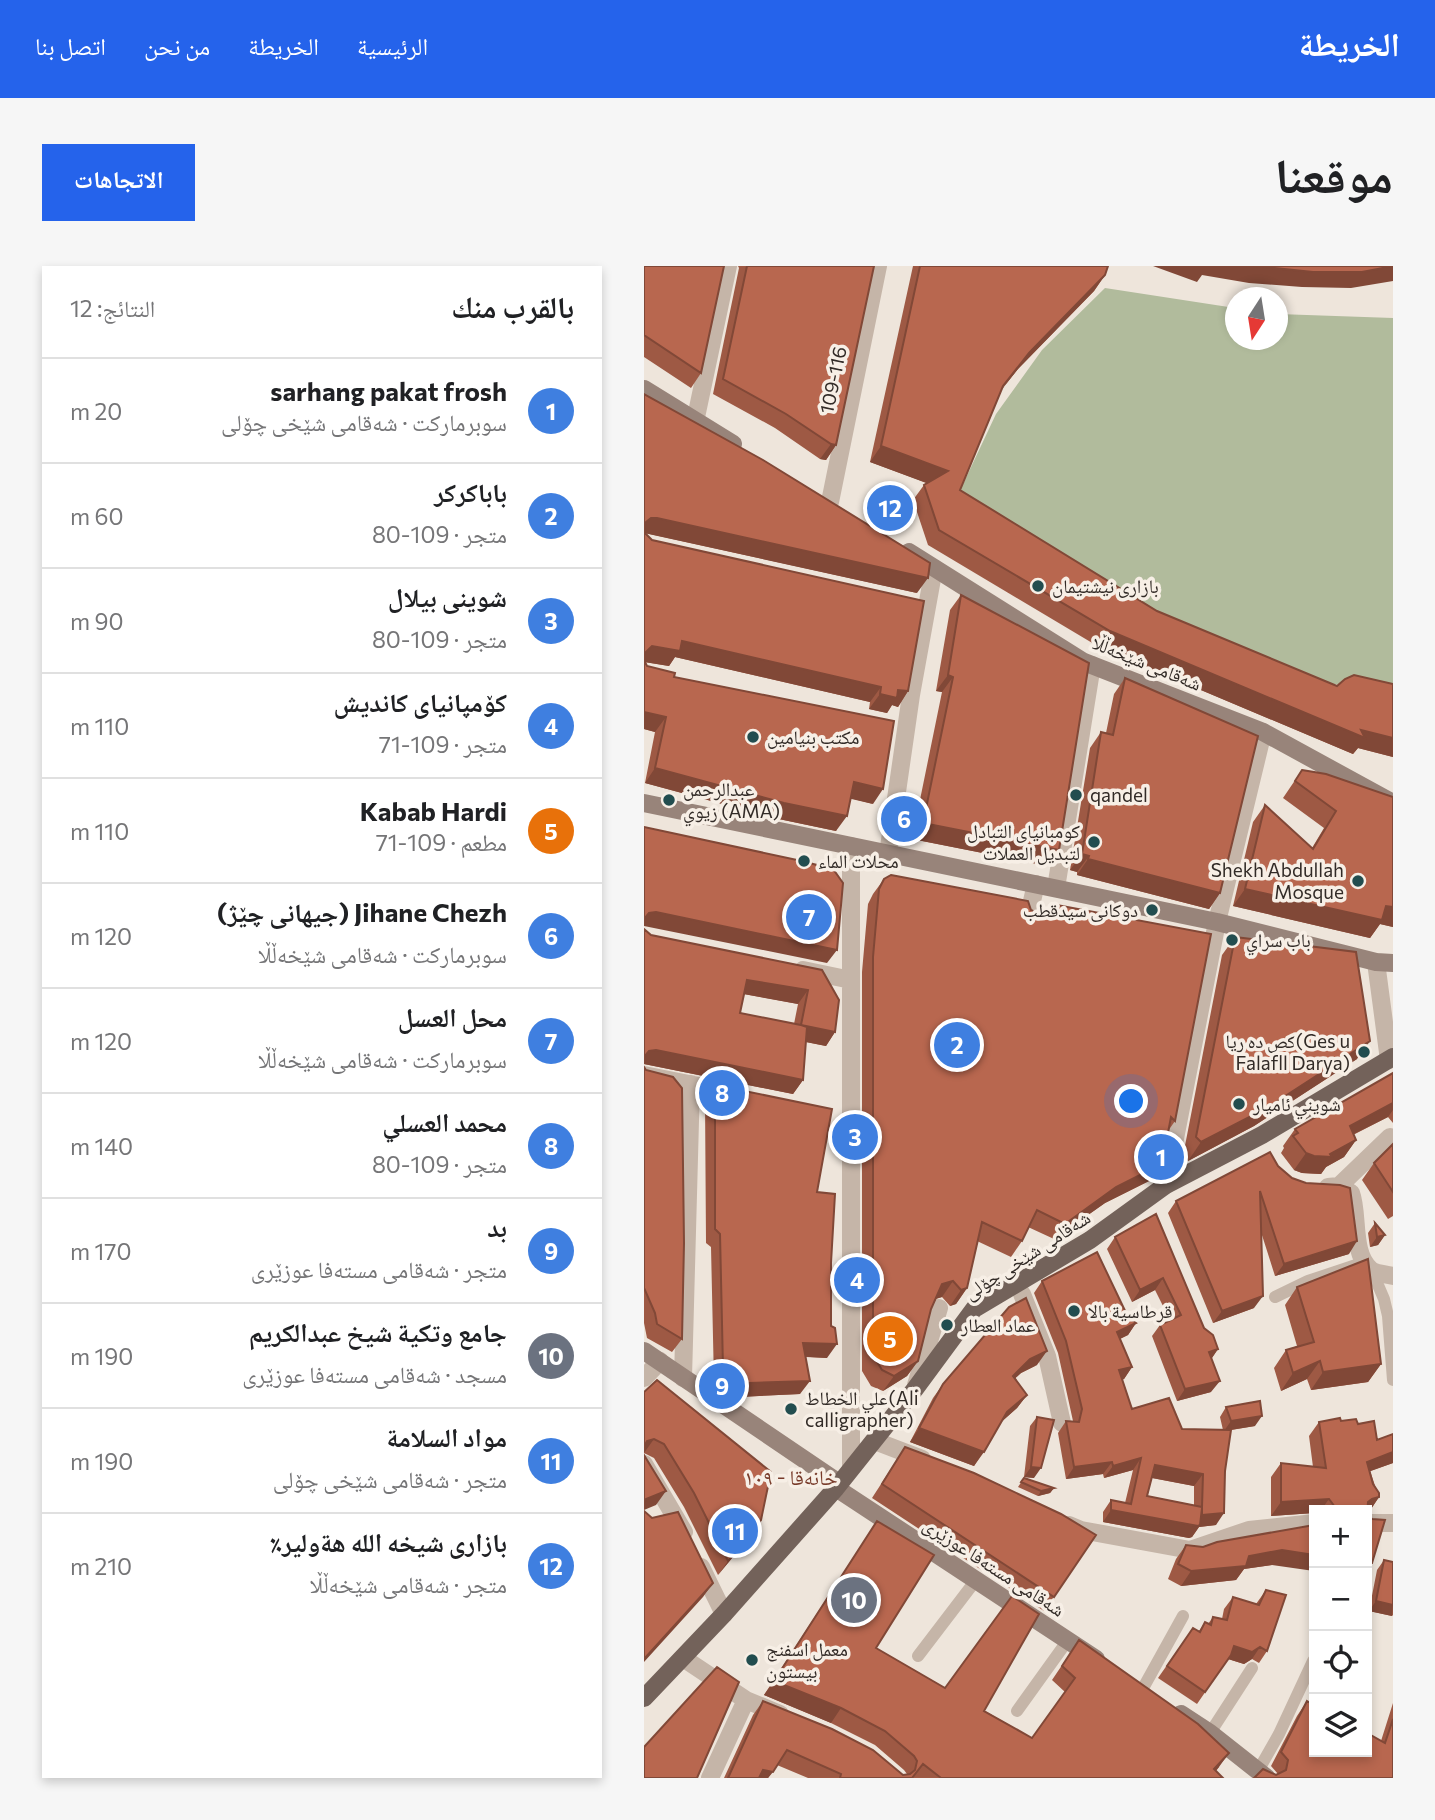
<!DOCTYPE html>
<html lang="ar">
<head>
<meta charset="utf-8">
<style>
  body { margin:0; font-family:Commissioner,"Noto Naskh Arabic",sans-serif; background:#f6f6f6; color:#202124; direction:rtl }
  .controls { position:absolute; right:21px; bottom:21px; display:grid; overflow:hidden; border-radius:0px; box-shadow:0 4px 10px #0003 }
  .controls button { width:63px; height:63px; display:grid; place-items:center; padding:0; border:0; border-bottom:2px solid #e0e0e0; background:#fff; color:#202124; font:35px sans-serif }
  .compass { position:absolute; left:581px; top:21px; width:63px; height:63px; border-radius:50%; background:#fff; box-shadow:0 4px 10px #0003; rotate:192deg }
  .you { position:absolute; left:488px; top:836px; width:24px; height:24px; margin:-18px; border:5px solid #fff; border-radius:50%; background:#1a73e8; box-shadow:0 0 0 10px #1a73e833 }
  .badge { display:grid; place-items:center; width:46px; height:46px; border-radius:50%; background:#2563eb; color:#fff; font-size:23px; font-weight:700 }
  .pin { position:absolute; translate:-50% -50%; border:4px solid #fff; box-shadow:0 2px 7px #0006 }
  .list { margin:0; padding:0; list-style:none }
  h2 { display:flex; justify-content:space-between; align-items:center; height:91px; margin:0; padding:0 28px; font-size:30px }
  h2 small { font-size:23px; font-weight:400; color:#757577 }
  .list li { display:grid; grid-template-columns:46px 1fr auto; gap:21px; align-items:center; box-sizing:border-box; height:105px; padding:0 28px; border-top:2px solid #e0e0e0 }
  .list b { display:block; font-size:26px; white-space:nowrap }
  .list p { margin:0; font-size:23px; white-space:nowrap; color:#757577 }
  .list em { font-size:23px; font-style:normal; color:#757577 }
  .icon { flex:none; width:38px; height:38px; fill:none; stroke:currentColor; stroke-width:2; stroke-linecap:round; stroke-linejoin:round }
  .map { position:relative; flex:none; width:749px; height:1512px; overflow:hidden; direction:ltr; border-radius:0px }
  header { display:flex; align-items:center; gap:42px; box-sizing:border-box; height:98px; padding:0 35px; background:#2563eb; color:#fff }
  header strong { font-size:33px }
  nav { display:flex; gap:38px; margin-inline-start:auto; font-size:24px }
  .intro { display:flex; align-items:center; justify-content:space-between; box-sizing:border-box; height:168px; padding:0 42px }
  h1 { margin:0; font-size:49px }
  .button { padding:18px 32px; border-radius:0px; background:#2563eb; color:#fff; font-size:24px; font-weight:700 }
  main { display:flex; gap:42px; padding:0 42px }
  aside { flex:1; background:#fff; border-radius:0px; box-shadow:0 4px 10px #0003 }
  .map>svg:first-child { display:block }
  .green { fill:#b1bb9c }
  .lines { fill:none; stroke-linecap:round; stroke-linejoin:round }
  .lane { stroke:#c5b5a8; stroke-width:12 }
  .street { stroke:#c5b5a8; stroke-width:18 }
  .secondary { stroke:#98847a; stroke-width:18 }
  .primary { stroke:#73625a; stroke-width:18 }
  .wall { fill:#9e5944; fill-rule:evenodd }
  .shaded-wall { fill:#814837 }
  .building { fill:#b8674f; stroke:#814837; stroke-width:2; fill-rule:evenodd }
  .poi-dot { fill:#224d4f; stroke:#f7efe6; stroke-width:2.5 }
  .labels { text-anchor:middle; stroke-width:7; stroke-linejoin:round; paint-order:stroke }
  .street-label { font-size:19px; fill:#322b27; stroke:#f7efe6 }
  .poi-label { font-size:19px; fill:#322b27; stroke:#f7efe6; text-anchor:start }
  .neighbourhood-label { font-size:21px; fill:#783b2a; stroke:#f7efe6 }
</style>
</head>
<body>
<header>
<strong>الخريطة</strong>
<nav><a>الرئيسية</a><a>الخريطة</a><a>من نحن</a><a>اتصل بنا</a></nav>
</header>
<div class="intro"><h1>موقعنا</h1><a class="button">الاتجاهات</a></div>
<main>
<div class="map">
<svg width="749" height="1512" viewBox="0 0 749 1512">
  <rect width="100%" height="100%" fill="#eee5db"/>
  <path class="green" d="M461,22L591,42L592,74H634V48L749,52V422L691,418L674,426L523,359L312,233L352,148L398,84Z"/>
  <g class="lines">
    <path class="lane" d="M728,1005L740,1033L744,1050L749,1114
      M631,1031L664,1015L721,996
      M274,1390L332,1314
      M498,1424L539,1350
      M373,1445L424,1374
      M566,1467L608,1402
      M614,1505L635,1468L669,1395"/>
    <path class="street" d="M51,156L84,0
      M186,236L234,0
      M207,580V1201
      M244,588L267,429L290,302
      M412,622L448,399
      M384,652L392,618
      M732,696L745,794
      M159,704L207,714
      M0,809L90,827
      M522,919L573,656L619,466
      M695,920L746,871
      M684,921L695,920L707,927C715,948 707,988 727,1004C732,1008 743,1008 749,1010
      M378,1028L403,1090L418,1157
      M0,1112L16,1095
      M39,1112L47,818
      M272,1119L295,1042
      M231,1175L278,1193
      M0,1198L40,1266
      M723,1257H749
      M425,1259L437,1264L546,1284L605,1264L670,1257
      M57,1301L80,1348
      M39,1392L102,1434L136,1448
      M66,1512L102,1434"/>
    <path class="secondary" d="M0,123L89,178
      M265,286L440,396L619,466L749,537
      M0,537L573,656L732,696L749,697
      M0,1085L195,1217
      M192,1222L452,1393
      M537,1448L566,1467L623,1512"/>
    <path class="primary" d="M0,1432L80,1348L192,1222L271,1123L330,1043L446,974L522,919L618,869L749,791"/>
  </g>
  <path class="wall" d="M0,0L57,107L47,122L0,91Z
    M94,0H230L192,179L182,194L176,193L131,162L69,128L95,2Z
    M269,0H464L461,9L450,25L374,103L357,124L316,224L513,345L693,420L749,418V491L714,482L709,488L455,381L284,279L269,234L280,219L283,217L226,196Z
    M0,128L273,327L1,267L8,274L264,425L254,441L248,439L243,447L225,443L226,436L31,391L25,400L1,396L3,400L30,411L229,538L206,532L192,565L130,552L1,517L11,466L0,463Z
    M317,329L415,584L404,600L268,573L298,426L292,425L306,344Z
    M481,412L576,627L565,643L433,609V606L426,604L446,482L457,466L462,467L470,428Z
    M658,504L749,531V661L736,658L726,672L589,640L609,556L621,539L668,582L680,562L639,532Z
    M240,613L387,644L531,855L524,865L518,898L507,914L461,937L410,973L384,961L378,975L367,991L333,975L323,1022L312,1038L306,1040L298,1031L292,1033L287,1043L274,1095L263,1110L239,1125L227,1120L218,1105V706L224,638L229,628Z
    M0,663L7,669L178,704L191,766L182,780L162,776L159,814L149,828L0,798ZM100,728L154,738L150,758L96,747Z
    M591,671L713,793L610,860L544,895L539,890L578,689Z
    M0,801L38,1073L28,1086L3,1072L0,1057Z
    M749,807V857L744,851L709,869L712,874L700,891L682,901L677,908L658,907L650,904L637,887L640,882L639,880L651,863Z
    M71,819L173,926L187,997L183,1092L162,1091L156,1128L95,1131L70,1116L67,981L62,977L61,833Z
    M749,878V950L744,953L718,914L730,897Z
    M634,900L705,988L631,1010L617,966L610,1042L569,1057L524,947L532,935Z
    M512,948L560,1062L574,1083L567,1093V1126L533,1135L508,1070L516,1059L526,1054L511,1024L488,1036L463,983L471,971Z
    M731,957L741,969L734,979L726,981L724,967Z
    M398,1015L484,1051L492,1057L484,1069L476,1073L488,1101L480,1113L478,1114L488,1143L538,1163L579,1164L576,1151L582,1141L611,1160L587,1164L572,1259L555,1261L548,1271L545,1272L459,1256V1246L467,1234L481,1237L489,1204L460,1212L459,1208L422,1213L414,1167L422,1155L429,1156V1155L414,1087L390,1027ZM508,1212L550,1220V1239L503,1230Z
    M653,1021L737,1098L724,1116L667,1124L663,1113L637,1125L630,1102L642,1084L653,1080L641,1039Z
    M393,1099L377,1107L371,1112L383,1129L373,1142L357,1156L330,1200L266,1176L289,1132L299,1118Z
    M0,1126L117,1254L108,1268L74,1309L40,1241L10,1192L0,1187Z
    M393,1151L390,1212L380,1211L386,1160Z
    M697,1155L714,1158L733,1174L749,1168V1197L726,1205L735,1231L725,1246H723L728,1297L723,1305V1244H670V1247L627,1250V1211L637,1197L669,1201L665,1170L675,1156Z
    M261,1181L452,1269L400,1345L228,1232Z
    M380,1212L410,1222L406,1227L394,1230L374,1221Z
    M233,1255L232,1382L388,1472L421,1426L408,1414L435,1374L575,1501L572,1505L579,1512H164L133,1499L124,1512H80L109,1449L119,1435L259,1509L263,1508L260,1504L231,1479L187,1457L120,1429Z
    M542,1279L559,1281L628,1299L600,1303L592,1314L537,1320L524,1313L532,1293Z
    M740,1294L749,1296V1349L748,1350L725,1345L733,1304Z
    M622,1324L623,1385L615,1397L608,1393L600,1398L584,1393L553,1438L514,1412L549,1362L555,1365L561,1356L564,1358L569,1351L578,1353L580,1343L589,1331L612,1338Z
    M663,1435L737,1475L749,1437V1512L632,1509L634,1508L627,1500L653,1450Z"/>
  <path class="shaded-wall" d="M509,0H749V15L707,22L658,21L605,17L558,9L553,16Z
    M461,9L450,25L374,103L348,136L385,87Z
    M187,178L192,179L182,194L176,193Z
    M237,180L304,205L293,221L226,196Z
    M7,252H13L284,312L273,327L0,267V258Z
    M466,365L717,464L749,472V491L714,482L709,488L455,381Z
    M38,375L237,421L226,436L31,391L25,400L0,396V388L8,380Z
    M304,409L309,411L298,426L292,425Z
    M254,424L264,425L254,441L248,439L243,447L225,443L236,428Z
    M0,446L22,451L11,466L0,463Z
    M11,502L203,550L192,565L130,552L1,517Z
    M210,516L239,523L229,538L199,531Z
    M279,557L415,584L404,600L268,573Z
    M438,588L445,590L433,606L426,604Z
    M444,593L576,627L565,643L433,609Z
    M601,623L749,641V661L736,658L726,672L589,640Z
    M12,646L193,684L183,697L0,660V653L5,647Z
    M103,714L164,724L154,738L94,727Z
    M157,759L191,766L182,780L147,773Z
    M726,775L713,793L610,860L544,895L557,876Z
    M12,784L159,814L149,828L0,798V791L5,785Z
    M749,837V844L744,851L694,876L706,860Z
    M712,874L700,891L682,901L677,908L658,907L650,904L662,887L686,888Z
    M518,898L507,914L461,937L410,973L421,958L472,921Z
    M741,969L734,979L726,981L733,971Z
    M713,975L705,988L631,1010L640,998Z
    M519,1012L511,1024L488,1036L496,1024Z
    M309,1015L298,1031L287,1034L298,1018Z
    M323,1022L312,1038L306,1040L317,1024Z
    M619,1030L610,1042L569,1057L578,1045Z
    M492,1057L484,1069L465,1078L473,1066Z
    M159,1077L193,1078L183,1092L149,1090Z
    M574,1083L566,1095L565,1086Z
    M403,1085L393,1099L377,1107L360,1123L369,1110L386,1093Z
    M274,1095L263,1110L239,1125L250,1110Z
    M676,1095L663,1113L637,1125L649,1107Z
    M737,1098L724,1116L667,1124L679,1106Z
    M488,1101L480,1113L466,1116L475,1104Z
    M166,1115L156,1128L95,1131L105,1117Z
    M576,1115L567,1126L533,1135L541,1123Z
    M383,1129L373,1142L354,1159L363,1146Z
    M618,1150L611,1160L580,1165L587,1155Z
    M275,1162L340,1186L330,1200L266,1176Z
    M10,1173L0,1187V1179L3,1175Z
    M749,1186V1197L713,1210L723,1196Z
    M497,1192L489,1204L460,1212L469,1200Z
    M468,1196L459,1208L422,1213L430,1201Z
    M511,1199L559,1208L550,1220L503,1211Z
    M387,1201L397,1202L390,1212L380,1211Z
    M410,1222L406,1227L394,1230L397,1225Z
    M22,1225L12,1239L0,1244V1236L2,1233Z
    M735,1231L725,1246H723L724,1236L728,1233Z
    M685,1233L677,1244H670V1247L627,1250L637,1236Z
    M467,1244L551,1260L558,1249L580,1247L572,1259L555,1261L548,1271L545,1272L459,1256Z
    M117,1254L108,1268L74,1309L84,1295Z
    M638,1284L670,1289V1305L628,1299L600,1303L592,1314L537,1320L547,1305L605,1290Z
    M723,1297H728L723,1305Z
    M69,1317L59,1331L0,1396V1393Z
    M732,1335L749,1339L748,1350L725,1345Z
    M590,1380L616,1381L608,1393L600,1398L581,1392Z
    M130,1415L197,1442L187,1457L120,1429Z
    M585,1487L575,1501L565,1512L570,1503Z
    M119,1504L129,1506L124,1512H113Z"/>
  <path class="building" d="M0,0H80L57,107L0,69Z
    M103,0H230L192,179L187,178L142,148L79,113Z
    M276,0H464L461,9L385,87L359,120L316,224L513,345L693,420L701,413L710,409L749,418V472L717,464L721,472L466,365L295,264L280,219L304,205L237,180Z
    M610,0H749L718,6H669Z
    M0,128L119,194L286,297L284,312L13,252H7L2,256L0,264Z
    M0,266L8,274L280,335L264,425L254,424L253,432L236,428L237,421L38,375L36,385L8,380L0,388Z
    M317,329L445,397L415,584L279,557L309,411L304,409Z
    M0,394L3,400L31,407L30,411L250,455L239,523L210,516L203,550L140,537L11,502L22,451L0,446Z
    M481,412L614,470L576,627L444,593L445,590L438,588L457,466L469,469Z
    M658,504L682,508L749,531V641L742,640L738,654L601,623L621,539L669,583L692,545L651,515Z
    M0,561L153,594L189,603L199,617L193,684L12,646L5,647L0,653Z
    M247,609L384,635L387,644L393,647L403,644L408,638L567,668L531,855L527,851L518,898L472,921L421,958L393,944L378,975L338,956L323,1022L317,1024L309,1015L298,1018L287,1043L274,1095L250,1110L238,1104L229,1089V691L235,623L240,613Z
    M0,663L7,669L178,704L195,734L191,766L157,759L163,761L159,814L12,784L5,785L0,791ZM103,714L164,724L157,759L96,747Z
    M591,671L712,686L726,775L623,842L557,876L552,871Z
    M0,801L2,804L29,811L38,822L40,977L38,1073L13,1058L11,1047L0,1022Z
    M749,807V837L706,860L712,874L686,888L688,891L670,890L662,887L649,870L654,867L651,863Z
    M71,819L188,843L173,926L191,928L187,997V1060L191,1062L193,1078L159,1077L166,1115L105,1117L79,1102L76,968L71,963Z
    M749,878V926L730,897Z
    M626,886L634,900L648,912L662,917L696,919L706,922L713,975L640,998L616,925L619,1030L578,1045L532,935Z
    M512,948L560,1062L569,1069L574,1083L565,1086L576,1115L541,1123L516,1059L537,1049L519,1012L496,1024L471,971Z
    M731,957L741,969L733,971Z
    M453,986L484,1051L492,1057L473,1066L488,1101L475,1104L488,1143L525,1132L538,1163L587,1164L581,1205L580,1247L558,1249V1242L556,1259L554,1260L467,1244V1234L487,1238L497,1192L469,1200L468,1196L430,1201L422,1155L435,1156L438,1143L422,1075L398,1015ZM511,1199L559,1208L558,1241L503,1230Z
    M724,993L737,1098L679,1106L676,1095L649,1107L642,1084L670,1076L653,1021Z
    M382,1032L403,1085L386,1093L369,1110L383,1129L363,1146L340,1186L275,1162L299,1118L365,1041Z
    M13,1114L127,1206L117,1254L84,1295L50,1227L20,1178L10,1173L3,1175L0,1181V1126Z
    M616,1135L618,1150L587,1155L582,1141Z
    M393,1151L410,1154L397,1202L387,1201Z
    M696,1152L697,1155L712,1153L714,1158L730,1155L733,1174L749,1168V1186L723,1196L729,1218L735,1227V1231L728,1233L724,1236L723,1248L728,1253L741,1254L728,1297H723V1244H691V1241L685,1233L637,1236V1197L682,1202L675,1156Z
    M261,1181L330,1207L417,1248L452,1269L410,1331L238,1218Z
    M0,1189L22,1225L2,1233L0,1237Z
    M380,1212L410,1222L397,1225L377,1216Z
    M0,1245L8,1252L34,1246L69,1317L0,1393Z
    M233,1255L290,1289L232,1382L301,1422L368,1330L395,1348L340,1445L388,1472L431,1412L418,1400L435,1374L554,1458L585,1487L570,1503L579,1512H297L279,1498L268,1512H196L197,1508L143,1484L129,1506L119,1504L115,1512H84L119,1435L188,1463L229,1484L259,1509L266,1508L271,1504L273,1495L270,1490L241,1465L197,1442L130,1415Z
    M670,1259V1289L638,1284L605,1290L602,1300L547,1305L534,1298L542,1279L559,1281L573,1276Z
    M740,1294L749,1296V1339L732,1335Z
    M622,1324L642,1329L623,1385L616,1381L608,1386L590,1380L587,1389L561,1426L523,1400L549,1362L556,1366L561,1356L567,1359L569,1351L583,1354L589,1331L615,1339Z
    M73,1401L95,1416L53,1512H0V1481Z
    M663,1435L670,1439V1486H723V1467L741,1477L749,1453V1512H610L619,1503L632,1509L642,1504L644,1494L637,1486Z"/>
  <g class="poi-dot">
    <circle cx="394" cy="320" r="7"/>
    <circle cx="109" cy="471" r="7"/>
    <circle cx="432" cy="529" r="7"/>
    <circle cx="25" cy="534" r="7"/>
    <circle cx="450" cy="576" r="7"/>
    <circle cx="160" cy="595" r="7"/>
    <circle cx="714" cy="615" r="7"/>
    <circle cx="508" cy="644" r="7"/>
    <circle cx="588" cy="674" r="7"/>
    <circle cx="720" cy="786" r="7"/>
    <circle cx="595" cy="838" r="7"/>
    <circle cx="430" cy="1045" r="7"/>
    <circle cx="303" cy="1059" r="7"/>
    <circle cx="147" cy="1143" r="7"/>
    <circle cx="108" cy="1394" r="7"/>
  </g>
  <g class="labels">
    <g class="street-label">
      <text transform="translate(189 114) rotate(-78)" y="7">109-116</text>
      <text transform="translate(503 397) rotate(22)" y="7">شەقامی شێخەڵڵا</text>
      <text transform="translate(383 989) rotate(-33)" y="7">شەقامی شێخی چۆلی</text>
      <text transform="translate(350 1301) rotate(33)" y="7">شەقامی مستەفا عوزێری</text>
    </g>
    <g class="poi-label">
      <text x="408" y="327">بازاری نیشتیمان</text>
      <text x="123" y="478">مكتب بنيامين</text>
      <text x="39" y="530">عبدالرحمن<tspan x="39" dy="22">زيوي (AMA)</tspan></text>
      <text x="446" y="536">qandel</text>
      <text x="436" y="572" text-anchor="end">كومبانياى التبادل<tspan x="436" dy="22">لتبديل العملات</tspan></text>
      <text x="174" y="602">محلات الماء</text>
      <text x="700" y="611" text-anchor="end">Shekh Abdullah<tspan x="700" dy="22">Mosque</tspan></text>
      <text x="494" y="651" text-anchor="end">دوکانی سیدقطب</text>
      <text x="602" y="681">باب سراي</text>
      <text x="706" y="782" text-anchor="end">کص ده ریا(Ges u<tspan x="706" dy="22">Falafll Darya)</tspan></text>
      <text x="609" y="845">شويني ئامیار</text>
      <text x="444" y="1052">قرطاسية بالا</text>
      <text x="317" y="1066">عماد العطار</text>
      <text x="161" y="1139">علي الخطاط(Ali<tspan x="161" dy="22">calligrapher)</tspan></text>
      <text x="122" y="1390">معمل اسفنج<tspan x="122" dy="22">بيستون</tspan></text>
    </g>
    <g class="neighbourhood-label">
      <text x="147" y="1219">خانەقا - ١٠٩</text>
    </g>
  </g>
</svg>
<div class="controls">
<button>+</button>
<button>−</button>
<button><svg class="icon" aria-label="locate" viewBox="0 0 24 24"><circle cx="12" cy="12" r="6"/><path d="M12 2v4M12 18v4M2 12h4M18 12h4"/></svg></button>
<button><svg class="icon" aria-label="layers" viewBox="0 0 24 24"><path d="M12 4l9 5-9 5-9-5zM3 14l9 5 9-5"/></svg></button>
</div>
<svg class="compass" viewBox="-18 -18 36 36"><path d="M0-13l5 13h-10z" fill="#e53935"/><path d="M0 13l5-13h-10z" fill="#757577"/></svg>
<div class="you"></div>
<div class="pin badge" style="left:517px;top:891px;background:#3f7fe0">1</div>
<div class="pin badge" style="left:313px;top:779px;background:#3f7fe0">2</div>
<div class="pin badge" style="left:211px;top:871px;background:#3f7fe0">3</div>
<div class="pin badge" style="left:213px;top:1014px;background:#3f7fe0">4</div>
<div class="pin badge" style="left:246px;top:1073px;background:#e8710a">5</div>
<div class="pin badge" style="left:260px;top:553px;background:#3f7fe0">6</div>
<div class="pin badge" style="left:165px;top:651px;background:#3f7fe0">7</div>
<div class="pin badge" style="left:78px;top:827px;background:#3f7fe0">8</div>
<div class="pin badge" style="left:78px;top:1120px;background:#3f7fe0">9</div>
<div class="pin badge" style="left:210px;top:1334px;background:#6b7280">10</div>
<div class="pin badge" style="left:91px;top:1265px;background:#3f7fe0">11</div>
<div class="pin badge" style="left:246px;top:242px;background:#3f7fe0">12</div>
</div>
<aside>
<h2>بالقرب منك<small>النتائج: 12</small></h2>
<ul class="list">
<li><span class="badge" style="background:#3f7fe0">1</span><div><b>sarhang pakat frosh</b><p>سوبرماركت · شەقامی شێخی چۆلی</p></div><em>20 m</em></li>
<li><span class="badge" style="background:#3f7fe0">2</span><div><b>باباكركر</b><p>متجر · 109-80</p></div><em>60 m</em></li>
<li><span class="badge" style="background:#3f7fe0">3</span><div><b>شوینی بیلال</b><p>متجر · 109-80</p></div><em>90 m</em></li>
<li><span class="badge" style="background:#3f7fe0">4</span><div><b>کۆمپانیای کاندیش</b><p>متجر · 109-71</p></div><em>110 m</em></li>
<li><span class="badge" style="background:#e8710a">5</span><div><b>Kabab Hardi</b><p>مطعم · 109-71</p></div><em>110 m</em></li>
<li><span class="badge" style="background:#3f7fe0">6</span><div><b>Jihane Chezh (جیهانی چێژ)</b><p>سوبرماركت · شەقامی شێخەڵڵا</p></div><em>120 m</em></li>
<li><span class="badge" style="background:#3f7fe0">7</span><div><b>محل العسل</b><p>سوبرماركت · شەقامی شێخەڵڵا</p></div><em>120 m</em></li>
<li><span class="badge" style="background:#3f7fe0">8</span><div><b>محمد العسلي</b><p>متجر · 109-80</p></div><em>140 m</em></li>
<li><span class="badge" style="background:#3f7fe0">9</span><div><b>بد</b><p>متجر · شەقامی مستەفا عوزێری</p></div><em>170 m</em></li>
<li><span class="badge" style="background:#6b7280">10</span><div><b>جامع وتكية شيخ عبدالكريم</b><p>مسجد · شەقامی مستەفا عوزێری</p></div><em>190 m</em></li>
<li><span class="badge" style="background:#3f7fe0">11</span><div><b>مواد السلامة</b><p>متجر · شەقامی شێخی چۆلی</p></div><em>190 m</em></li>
<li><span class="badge" style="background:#3f7fe0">12</span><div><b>بازاری شیخه الله هةولیر٪</b><p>متجر · شەقامی شێخەڵڵا</p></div><em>210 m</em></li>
</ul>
</aside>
</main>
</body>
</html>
